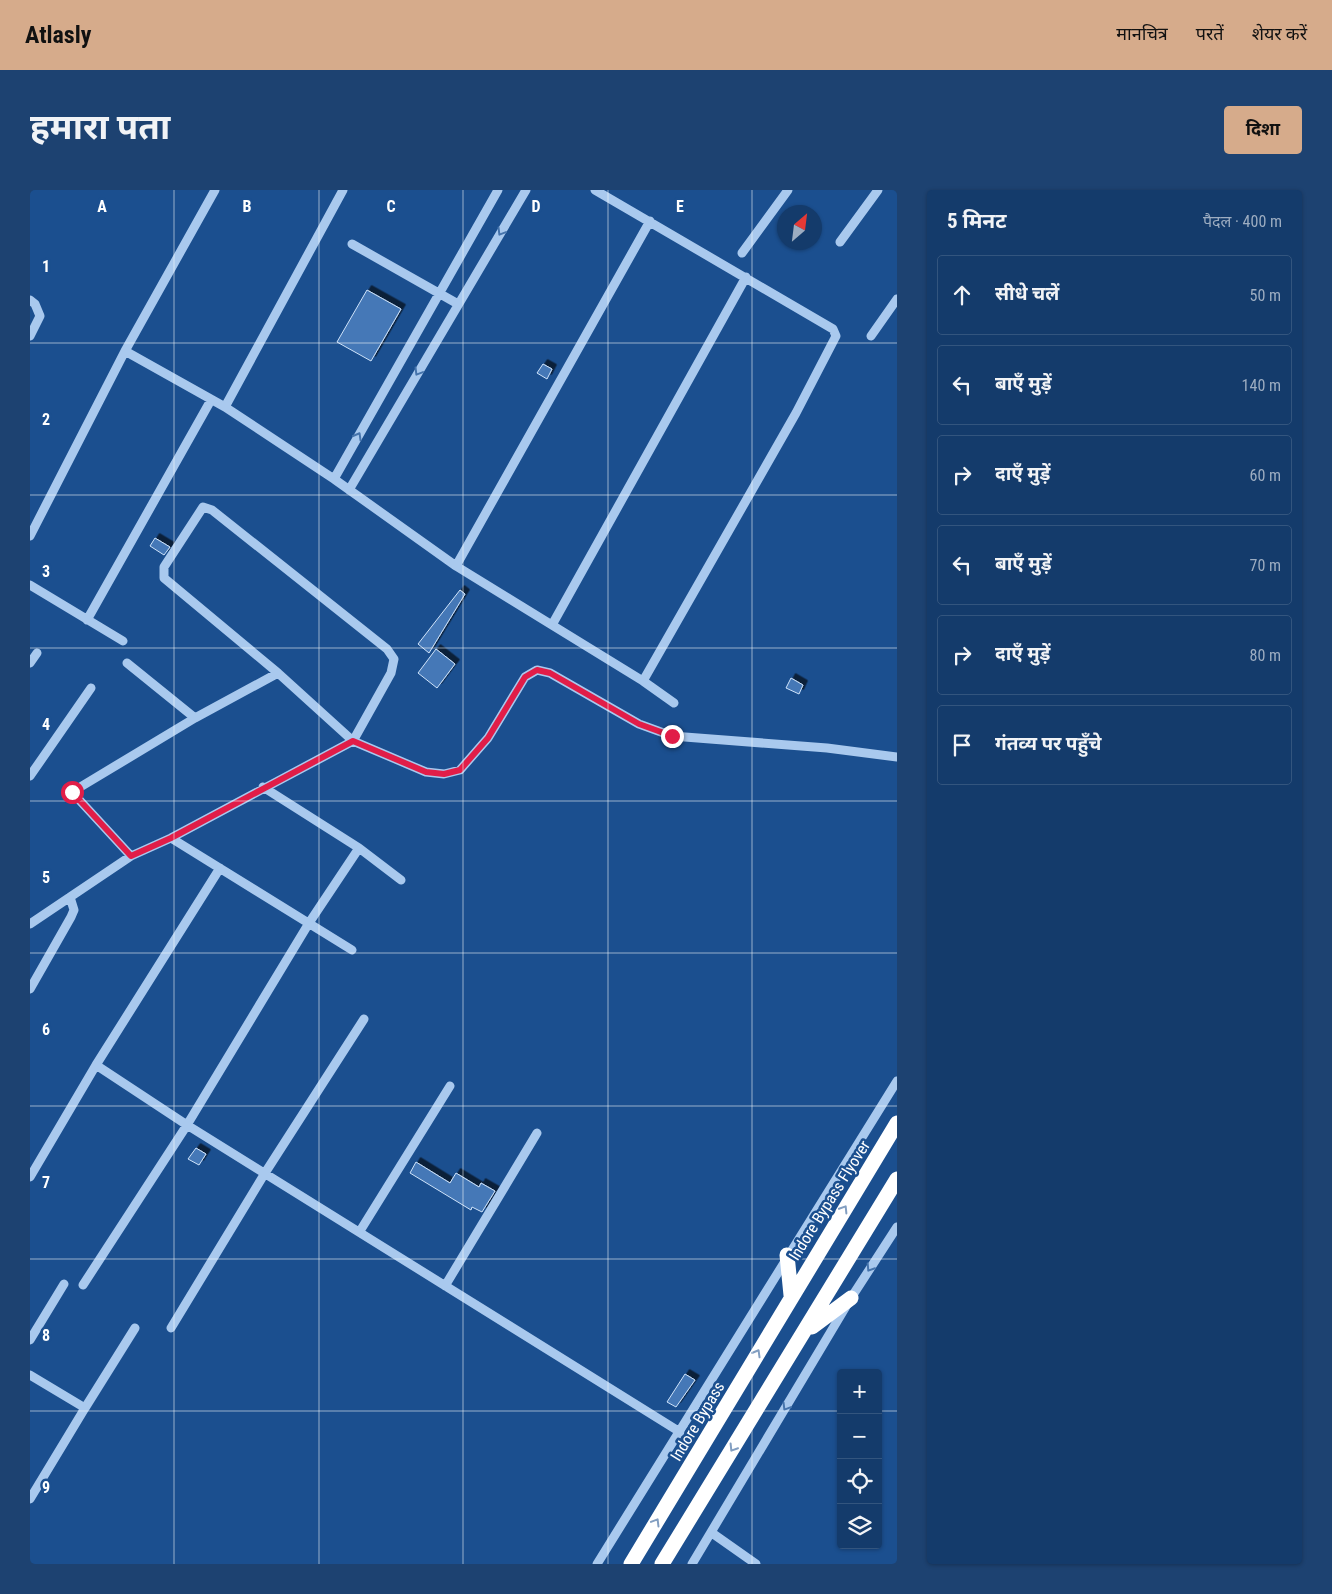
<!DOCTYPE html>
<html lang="hi">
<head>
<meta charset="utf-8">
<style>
  body { margin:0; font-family:"Roboto Condensed","Noto Sans Devanagari",sans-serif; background:#1d4271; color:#f1f3f6 }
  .controls { position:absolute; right:15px; bottom:15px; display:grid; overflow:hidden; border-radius:5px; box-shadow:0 1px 4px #0004 }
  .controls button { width:45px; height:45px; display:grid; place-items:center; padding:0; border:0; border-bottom:1px solid #33557e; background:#143b6b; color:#f1f3f6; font:25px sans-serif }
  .compass { position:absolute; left:747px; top:15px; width:45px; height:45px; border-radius:50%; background:#143b6b; box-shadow:0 1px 4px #0004; rotate:28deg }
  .stop { position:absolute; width:15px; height:15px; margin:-11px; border:4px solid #e11d48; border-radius:50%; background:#fff }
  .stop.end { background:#e11d48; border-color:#fff; box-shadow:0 1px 5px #0008 }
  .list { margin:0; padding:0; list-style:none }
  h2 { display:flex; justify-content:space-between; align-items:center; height:65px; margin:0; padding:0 20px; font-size:21px }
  h2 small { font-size:16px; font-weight:400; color:#9dadc1 }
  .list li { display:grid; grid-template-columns:32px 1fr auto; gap:15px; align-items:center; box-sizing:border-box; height:80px; margin:0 10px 10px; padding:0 10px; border:1px solid #33557e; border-radius:5px }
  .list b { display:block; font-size:19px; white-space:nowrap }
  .list em { font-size:16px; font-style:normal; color:#9dadc1 }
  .icon { flex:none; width:28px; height:28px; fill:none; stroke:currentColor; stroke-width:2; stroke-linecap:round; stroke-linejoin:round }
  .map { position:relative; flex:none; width:867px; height:1374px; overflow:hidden; border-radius:5px }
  header { display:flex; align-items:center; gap:30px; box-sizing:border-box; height:70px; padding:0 25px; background:#d6ab8b; color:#111 }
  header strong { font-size:24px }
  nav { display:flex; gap:28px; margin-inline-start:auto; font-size:18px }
  .intro { display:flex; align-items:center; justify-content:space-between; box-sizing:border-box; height:120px; padding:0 30px }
  h1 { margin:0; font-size:35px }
  .button { padding:12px 22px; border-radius:5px; background:#d6ab8b; color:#111; font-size:18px; font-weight:700 }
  main { display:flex; gap:30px; padding:0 30px }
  aside { flex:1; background:#143b6b; border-radius:5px; box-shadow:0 1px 4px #0004 }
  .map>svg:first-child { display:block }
  .building { fill:#4478b7; stroke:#cfe3fa; filter:url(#shadow) }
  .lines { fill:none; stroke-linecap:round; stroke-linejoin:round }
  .minor { stroke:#a9c9ee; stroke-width:9 }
  .highway { stroke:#fff; stroke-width:15 }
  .oneway { stroke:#4674ac }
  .oneway2 { stroke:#829ec1 }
  .route { stroke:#e11d48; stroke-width:6 }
  .grid { fill:none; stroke:#fff; stroke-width:1; stroke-opacity:0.55 }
  .labels { text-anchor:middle; stroke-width:5; stroke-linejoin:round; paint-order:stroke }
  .street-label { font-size:16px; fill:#fff; stroke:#1b4f8f }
  .grid-label { font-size:16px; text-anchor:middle; font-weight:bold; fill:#fff; stroke:#1b4f8f; stroke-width:5; stroke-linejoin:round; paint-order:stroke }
</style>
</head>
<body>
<header>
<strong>Atlasly</strong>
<nav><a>मानचित्र</a><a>परतें</a><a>शेयर करें</a></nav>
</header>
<div class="intro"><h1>हमारा पता</h1><a class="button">दिशा</a></div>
<main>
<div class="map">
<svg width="867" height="1374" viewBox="0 0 867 1374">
  <defs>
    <filter id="shadow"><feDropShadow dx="4.5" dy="-4.5" stdDeviation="0" flood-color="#0009"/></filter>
  </defs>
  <rect width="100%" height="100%" fill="#1b4f8f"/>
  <path class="building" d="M337,100L371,119L341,171L307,152Z
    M513,174L522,179L517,189L507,183Z
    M125,348L140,357L134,365L120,356Z
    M430,400L435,404L399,463L388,454Z
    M406,459L425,474L407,498L388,483Z
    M761,488L773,495L769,504L756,498Z
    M166,958L176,964L169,975L158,969Z
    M386,972L420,993L426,983L449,997L451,993L465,1001L452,1022L442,1017L441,1020L380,983Z
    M655,1184L665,1190L646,1217L637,1212Z"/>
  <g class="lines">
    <path class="minor" d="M565,0L803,139L806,146L766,223L613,491
      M810,52L848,0
      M322,54L428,114
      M712,63L758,0
      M0,110L5,114L10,126L0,146
      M841,146L867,109
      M95,161L195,217L304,289L426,376L613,491L644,513
      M195,217L313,0
      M304,289L468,0
      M319,300L496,0
      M173,317L182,320L357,459L364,469L361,483L323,551L248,483L134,388V377Z
      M0,346L95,161L185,0
      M426,376L620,31
      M0,395L93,451
      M57,430L181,210
      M522,435L716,87
      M0,473L7,463
      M97,473L165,528
      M0,586L61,498
      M233,597L329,658L371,690
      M141,648L322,760
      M101,666L42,602L165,528L248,483
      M0,734L101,666L141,648L323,551L396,582L414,584L430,580L458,548L495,487L507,480L520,483L609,534L642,546L797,558L867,567
      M0,799L41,727L44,720L40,707
      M66,875L157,935L650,1242
      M0,987L66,875L190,678
      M330,1041L420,896
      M53,1095L157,935L279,733L329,658
      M415,1096L507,943
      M141,1138L235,983L334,829
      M0,1150L34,1094
      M0,1185L55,1218L0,1309
      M55,1218L105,1138
      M682,1343L726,1374
      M567,1374L867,891
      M662,1374L821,1108L867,1037"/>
    <path class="highway" d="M757,1065L761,1105
      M782,1137L821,1108
      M601,1374L867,933
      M632,1374L867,989"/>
  </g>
  <defs><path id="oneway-chevron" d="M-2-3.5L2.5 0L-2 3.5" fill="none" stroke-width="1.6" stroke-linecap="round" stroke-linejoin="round" transform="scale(1.25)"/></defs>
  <g class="oneway">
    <use href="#oneway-chevron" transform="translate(471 42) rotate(121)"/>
    <use href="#oneway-chevron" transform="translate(388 182) rotate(121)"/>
    <use href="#oneway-chevron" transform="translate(328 246) rotate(-60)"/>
    <use href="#oneway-chevron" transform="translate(840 1078) rotate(123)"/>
    <use href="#oneway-chevron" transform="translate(756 1217) rotate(121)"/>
  </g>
  <g class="oneway2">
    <use href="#oneway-chevron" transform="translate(814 1019) rotate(-58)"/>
    <use href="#oneway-chevron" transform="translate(727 1163) rotate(-60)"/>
    <use href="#oneway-chevron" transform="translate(703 1258) rotate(122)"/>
    <use href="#oneway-chevron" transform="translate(626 1332) rotate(-59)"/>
  </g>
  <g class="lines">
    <path class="route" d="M42,602L101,666L141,648L323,551L396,582L414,584L430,580L458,548L495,487L507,480L520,483L609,534L642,546"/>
  </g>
  <path class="grid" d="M144,0V1374M289,0V1374M433,0V1374M578,0V1374M722,0V1374M0,153H867M0,305H867M0,458H867M0,611H867M0,763H867M0,916H867M0,1069H867M0,1221H811M848,1221H867"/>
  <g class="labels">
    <g class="street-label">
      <text transform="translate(799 1010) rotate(-58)" y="6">Indore Bypass Flyover</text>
      <text transform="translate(667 1231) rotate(-59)" y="6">Indore Bypass</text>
    </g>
  </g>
  <g class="grid-label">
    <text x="72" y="22">A</text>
    <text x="217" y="22">B</text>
    <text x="361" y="22">C</text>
    <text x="506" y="22">D</text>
    <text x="650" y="22">E</text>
    <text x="16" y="82">1</text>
    <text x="16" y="235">2</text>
    <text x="16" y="387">3</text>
    <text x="16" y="540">4</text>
    <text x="16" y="693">5</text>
    <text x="16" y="845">6</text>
    <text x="16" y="998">7</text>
    <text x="16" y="1151">8</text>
    <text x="16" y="1303">9</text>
  </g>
</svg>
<div class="controls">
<button>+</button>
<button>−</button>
<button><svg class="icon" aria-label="locate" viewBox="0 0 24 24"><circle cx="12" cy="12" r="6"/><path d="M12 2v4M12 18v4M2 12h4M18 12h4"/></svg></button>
<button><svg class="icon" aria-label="layers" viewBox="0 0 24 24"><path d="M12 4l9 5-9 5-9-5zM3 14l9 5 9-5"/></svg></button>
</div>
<svg class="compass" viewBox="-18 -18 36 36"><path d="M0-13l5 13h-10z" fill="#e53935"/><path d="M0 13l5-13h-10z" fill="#9dadc1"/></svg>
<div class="stop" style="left:42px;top:602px"></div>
<div class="stop end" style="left:642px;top:546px"></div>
</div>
<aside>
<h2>5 मिनट<small>पैदल · 400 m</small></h2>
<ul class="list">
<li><svg class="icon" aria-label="ahead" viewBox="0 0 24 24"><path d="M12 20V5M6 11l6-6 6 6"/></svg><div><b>सीधे चलें</b></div><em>50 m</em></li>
<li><svg class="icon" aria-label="left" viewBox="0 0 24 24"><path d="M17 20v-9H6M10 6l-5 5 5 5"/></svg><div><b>बाएँ मुड़ें</b></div><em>140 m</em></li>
<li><svg class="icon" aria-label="right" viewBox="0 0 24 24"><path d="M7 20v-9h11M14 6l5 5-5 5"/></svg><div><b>दाएँ मुड़ें</b></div><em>60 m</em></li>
<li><svg class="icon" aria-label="left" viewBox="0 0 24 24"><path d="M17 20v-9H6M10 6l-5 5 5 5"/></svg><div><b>बाएँ मुड़ें</b></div><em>70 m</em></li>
<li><svg class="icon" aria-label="right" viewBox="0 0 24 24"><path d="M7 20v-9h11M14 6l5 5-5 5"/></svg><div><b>दाएँ मुड़ें</b></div><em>80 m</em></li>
<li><svg class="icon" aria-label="arrive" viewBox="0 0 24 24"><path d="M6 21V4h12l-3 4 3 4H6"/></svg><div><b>गंतव्य पर पहुँचे</b></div></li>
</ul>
</aside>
</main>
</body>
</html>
